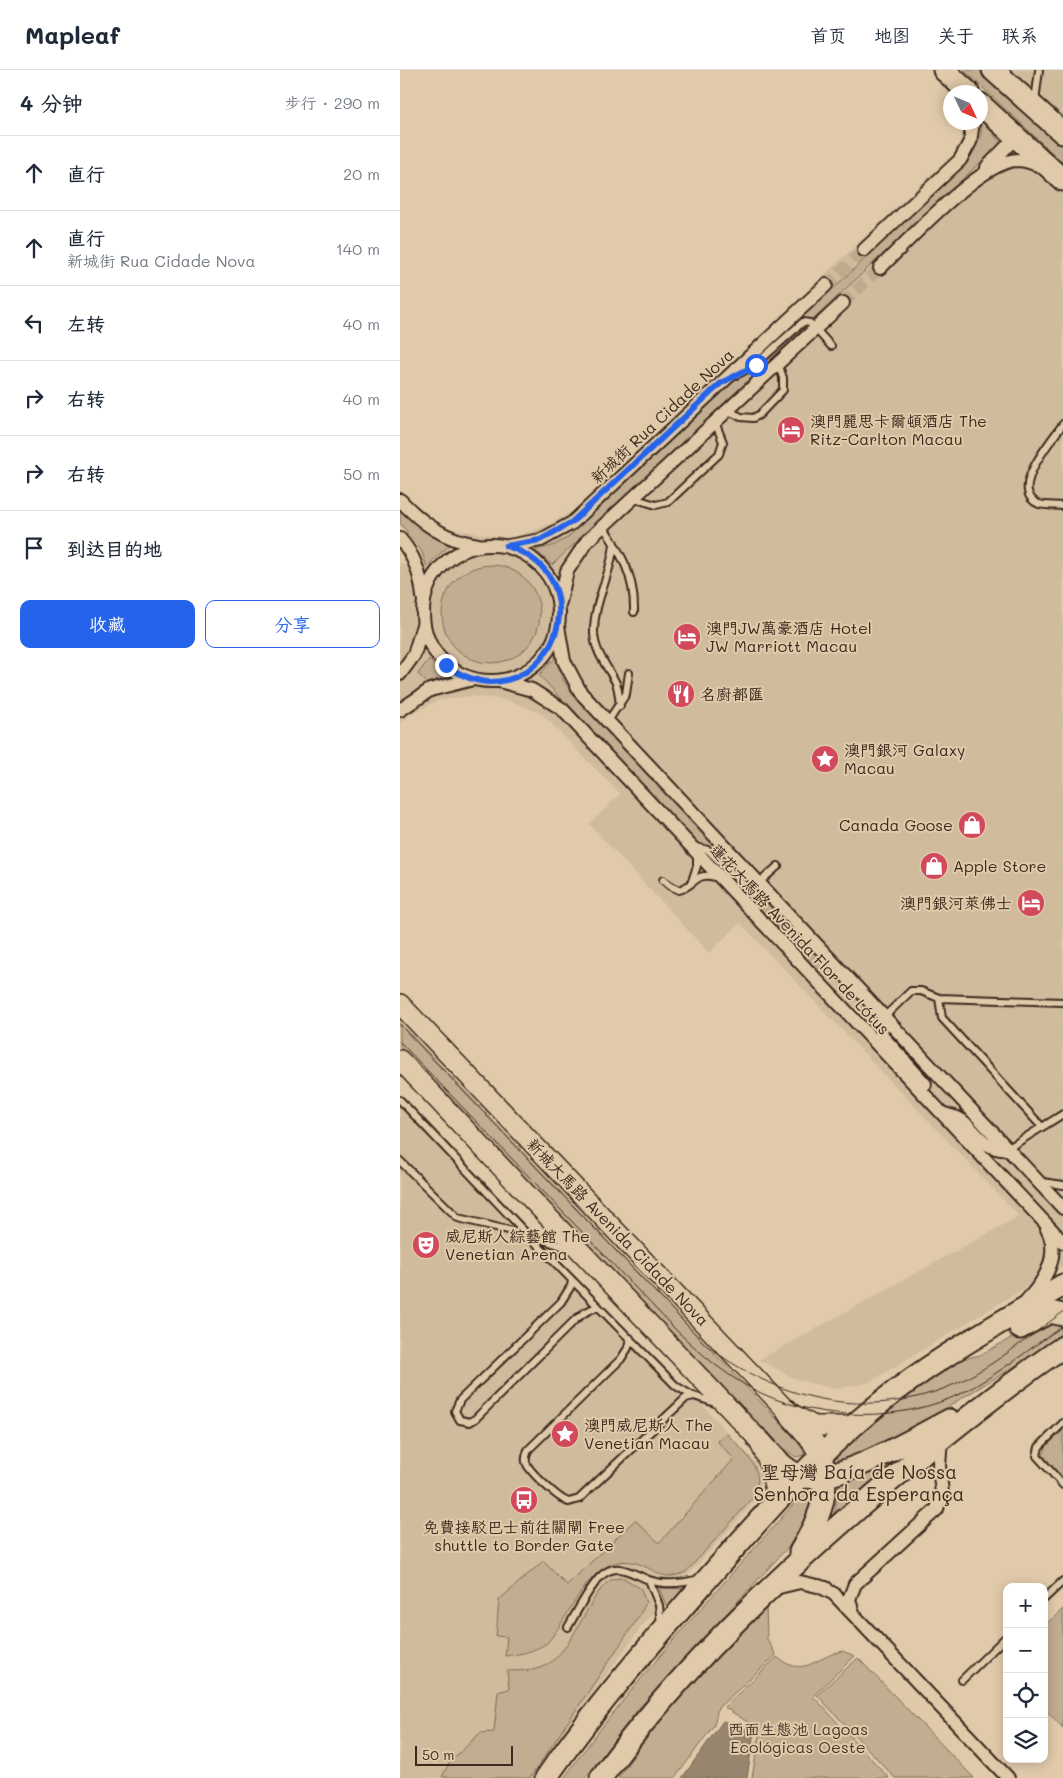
<!DOCTYPE html>
<html lang="zh">
<head>
<meta charset="utf-8">
<style>
  body { margin:0; font-family:Mali,"LXGW WenKai TC",sans-serif; background:#f2f2f3; color:#1f2937 }
  .controls { position:absolute; right:15px; bottom:15px; display:grid; overflow:hidden; border-radius:10px; box-shadow:0 2px 12px #0003 }
  .controls button { width:45px; height:45px; display:grid; place-items:center; padding:0; border:0; border-bottom:1px solid #e0e1e3; background:#fff; color:#1f2937; font:25px sans-serif }
  .compass { position:absolute; left:543px; top:15px; width:45px; height:45px; border-radius:50%; background:#fff; box-shadow:0 2px 12px #0003; rotate:134deg }
  .scale { position:absolute; left:15px; bottom:12px; width:98px; box-sizing:border-box; padding-left:5px; border:2px solid #3b2a1e; border-top:0; font-size:14px; line-height:18px; white-space:nowrap; color:#3b2a1e; -webkit-text-stroke:4px #e0caaa; paint-order:stroke }
  .stop { position:absolute; width:15px; height:15px; margin:-11px; border:4px solid #2563eb; border-radius:50%; background:#fff }
  .stop.end { background:#2563eb; border-color:#fff; box-shadow:0 1px 5px #0008 }
  .list { margin:0; padding:0; list-style:none }
  h2 { display:flex; justify-content:space-between; align-items:center; height:65px; margin:0; padding:0 20px; font-size:21px }
  h2 small { font-size:16px; font-weight:400; color:#747a83 }
  .list li { display:grid; grid-template-columns:32px 1fr auto; gap:15px; align-items:center; box-sizing:border-box; height:75px; padding:0 20px; border-top:1px solid #e0e1e3 }
  .list b { display:block; font-size:19px; white-space:nowrap }
  .list p { margin:0; font-size:16px; white-space:nowrap; color:#747a83 }
  .list em { font-size:16px; font-style:normal; color:#747a83 }
  .actions { display:flex; gap:10px; padding:15px 20px }
  .actions a { flex:1; padding:11px 0; border:1px solid #2563eb; border-radius:10px; text-align:center; font-size:18px; color:#2563eb }
  .actions .main { background:#2563eb; color:#fff }
  .icon { flex:none; width:28px; height:28px; fill:none; stroke:currentColor; stroke-width:2; stroke-linecap:round; stroke-linejoin:round }
  .map { position:relative; flex:none; width:663px; height:1708px; overflow:hidden }
  header { display:flex; align-items:center; gap:30px; box-sizing:border-box; height:70px; padding:0 25px; background:#fff; border-bottom:1px solid #e0e1e3 }
  header strong { font-size:24px }
  nav { display:flex; gap:28px; margin-inline-start:auto; font-size:18px }
  main { display:flex }
  aside { flex:1; background:#fff }
  .map>svg:first-child { display:block }
  .built { fill:#d1bb9d }
  .green { fill:#c2ad91; stroke:#7e6c58 }
  .water { fill:#98856d; stroke:#73614d }
  .lines { fill:none; stroke-linecap:round; stroke-linejoin:round }
  .street-tunnel { stroke:#bfaa8e; stroke-width:12; stroke-dasharray:12 6; stroke-linecap:butt }
  .lane-casing { stroke:#3b2a1e; stroke-width:10 }
  .street-casing { stroke:#3b2a1e; stroke-width:16 }
  .secondary-casing { stroke:#3b2a1e; stroke-width:22 }
  .primary-casing { stroke:#3b2a1e; stroke-width:25 }
  .lane { stroke:#e0caaa; stroke-width:6 }
  .street { stroke:#e0caaa; stroke-width:12 }
  .secondary { stroke:#e0caaa; stroke-width:19 }
  .primary { stroke:#e0caaa; stroke-width:21 }
  .tram { stroke:#3b2a1e; stroke-width:1 }
  .route { stroke:#2563eb; stroke-width:6 }
  .labels { text-anchor:middle; stroke-width:4; stroke-linejoin:round; paint-order:stroke }
  .street-label { font-size:16px; fill:#3b2a1e; stroke:#e0caaa }
  .poi-label { font-size:16px; fill:#3b2a1e; stroke:#e0caaa; text-anchor:start }
  .park-label { font-size:16px; fill:#48372a; stroke:#e0caaa }
  .quarter-label { font-size:19px; fill:#3b2a1e; stroke:#e0caaa }
</style>
</head>
<body>
<header>
<strong>Mapleaf</strong>
<nav><a>首页</a><a>地图</a><a>关于</a><a>联系</a></nav>
</header>
<main>
<aside>
<h2>4 分钟<small>步行 · 290 m</small></h2>
<ul class="list">
<li><svg class="icon" aria-label="ahead" viewBox="0 0 24 24"><path d="M12 20V5M6 11l6-6 6 6"/></svg><div><b>直行</b></div><em>20 m</em></li>
<li><svg class="icon" aria-label="ahead" viewBox="0 0 24 24"><path d="M12 20V5M6 11l6-6 6 6"/></svg><div><b>直行</b><p>新城街 Rua Cidade Nova</p></div><em>140 m</em></li>
<li><svg class="icon" aria-label="left" viewBox="0 0 24 24"><path d="M17 20v-9H6M10 6l-5 5 5 5"/></svg><div><b>左转</b></div><em>40 m</em></li>
<li><svg class="icon" aria-label="right" viewBox="0 0 24 24"><path d="M7 20v-9h11M14 6l5 5-5 5"/></svg><div><b>右转</b></div><em>40 m</em></li>
<li><svg class="icon" aria-label="right" viewBox="0 0 24 24"><path d="M7 20v-9h11M14 6l5 5-5 5"/></svg><div><b>右转</b></div><em>50 m</em></li>
<li><svg class="icon" aria-label="arrive" viewBox="0 0 24 24"><path d="M6 21V4h12l-3 4 3 4H6"/></svg><div><b>到达目的地</b></div></li>
</ul>
<div class="actions"><a class="main">收藏</a><a>分享</a></div>
</aside>
<div class="map">
<svg width="663" height="1708" viewBox="0 0 663 1708">
  <rect width="100%" height="100%" fill="#e0caaa"/>
  <filter id="ink" filterUnits="userSpaceOnUse"><feTurbulence type="fractalNoise" baseFrequency=".02" numOctaves="2"/><feDisplacementMap in="SourceGraphic" scale="10" xChannelSelector="R" yChannelSelector="G"/><feConvolveMatrix kernelMatrix="1 2 1 2 8 2 1 2 1" color-interpolation-filters="sRGB"/></filter>
  <g filter="url(#ink)">
    <path class="built" d="M604,0H663V47L612,8Z
      M581,46L663,124V1195L468,1313L434,1319L396,1309L359,1290L619,1146L340,853L309,883L189,754L220,724L142,644L107,630L72,626L39,630L12,643L0,654V492L4,495L45,458L111,468L144,457L173,441L553,84L560,71L563,53L580,52Z
      M0,1028L304,1337L355,1392L362,1409L356,1430L242,1556L132,1708H0Z"/>
    <path class="green" d="M564,0H579L663,72V93Z
      M581,49L601,73L152,495L135,480L152,476L167,468L567,93L581,66Z
      M0,438C18,457 27,465 51,474L37,486L27,497L22,482L0,453Z
      M42 544a49 49 0 1 1 98 0a49 49 0 1 1-98 0Z
      M157,586L162,608L173,624L425,894L417,900L139,605Z
      M29,589L36,598L47,606L27,613L18,604Z
      M0,953L394,1367L404,1380V1385L396,1387L381,1377L0,977Z
      M641,1252L660,1254L662,1262L636,1284L560,1329L508,1364L443,1392L438,1391L436,1386L442,1376L467,1352L554,1291L580,1285Z
      M663,1360V1408L643,1385L647,1375Z
      M326,1363C345,1382 370,1403 351,1430L286,1502C265,1511 262,1504 244,1496C193,1473 173,1544 147,1573C133,1582 121,1584 105,1586L107,1567L96,1566L99,1530L143,1491L167,1515L235,1450L259,1473L334,1389L317,1371Z
      M506,1384L429,1457L435,1440L439,1411Z
      M404,1422L409,1423L412,1428L403,1452L390,1475L239,1638L185,1708H164C236,1607 323,1515 404,1422Z
      M224,1508L241,1519L246,1533L238,1548L130,1708L42,1707L49,1693L80,1663L94,1662L98,1622L109,1619L107,1601C119,1600 134,1602 145,1596C175,1580 190,1519 213,1509C216,1508 221,1508 224,1508Z
      M259,1518L289,1519L270,1545Z
      M366,1536L367,1569L376,1585L318,1638L314,1655L275,1708H218L261,1647L284,1620Z
      M663,1539V1658L644,1638V1556Z
      M442,1581L455,1586L413,1626L489,1708H352L360,1660L324,1637L377,1587C404,1609 415,1587 442,1581Z
      M458,1588L574,1708H495L417,1625Z"/>
    <path class="water" d="M323,1651L354,1661L347,1708H282Z"/>
    <g class="lines">
      <path class="street-tunnel" d="M426,215L464,180
        M443,233L480,198"/>
      <defs>
        <path id="lane" d="M635,31L639,0
          M336,305L355,295L403,252L410,253L431,276
          M327,340L341,347L353,348L359,345L383,320V308L378,293
          M663,354C652,370 607,421 639,434C646,436 656,435 663,436
          M233,428L256,435L268,432L319,384L323,372L315,352
          M203,456C222,485 235,507 234,542
          M214,473C212,504 193,531 194,564C195,583 208,597 216,613C219,621 219,629 220,636
          M208,651L226,624L229,603
          M292,776L308,780L348,819H352L378,796
          M263,810L270,816L279,820C296,815 296,800 318,808
          M292,811L297,796V785
          M539,928L542,948L642,1057
          M484,947L511,921H521L539,928L663,932
          M0,1030L124,1161L276,1316L293,1326
          M607,1079L663,1044
          M0,1091L58,1148L129,1165L173,1180
          M643,1112L663,1115
          M172,1210L171,1216L161,1232L60,1330L55,1341L60,1350L70,1352L75,1349L175,1250L184,1243L198,1236
          M230,1268L228,1278L221,1289L128,1380C127,1384 125,1387 126,1392C128,1401 160,1430 169,1432L179,1429L286,1328L294,1326L315,1333
          M663,1353L639,1377L637,1386L663,1415
          M249,1510L259,1535L261,1556
          M644,1529L663,1511
          M168,1557C178,1540 187,1521 200,1507C217,1490 232,1504 249,1510C265,1516 284,1513 300,1509
          M562,1610L607,1566"/>
        <path id="street" d="M587,97L616,67
          M464,180L560,90L570,72L573,52
          M480,198C508,171 581,91 617,90C626,90 635,94 643,97
          M0,430C23,454 45,470 78,475
          M0,469C15,486 21,505 23,527
          M23 543a68 68 0 1 1 136 0a68 68 0 1 1-136 0Z
          M108,476L141,470L172,453L426,215
          M160,532L167,501L187,471L443,233
          M158,556L164,591L181,623L663,1138
          M0,604L14,585L23,555
          M99,611L132,620L162,639L663,1172
          M0,640L30,620L73,609
          M484,947L481,961L483,967L525,1014
          M542,1043C548,1046 555,1046 561,1050C578,1062 584,1081 607,1079
          M627,1230C646,1210 661,1185 647,1159
          M419,1516L434,1524L608,1708
          M375,1518L400,1512L426,1518
          M453,1543L449,1529L455,1514L537,1439L542,1423L539,1396L541,1368"/>
        <path id="secondary" d="M0,934L387,1341L414,1356H452
          M0,990L358,1369L369,1393L377,1430"/>
        <path id="primary" d="M544,0L568,22
          M593,0L663,63
          M580,34L663,110
          M620,1258L650,1242L663,1245
          M387,1341C397,1353 409,1364 416,1377C436,1414 419,1450 400,1482
          M358,1369C370,1382 383,1400 401,1406C433,1417 518,1366 549,1350
          M146,1708C193,1640 248,1577 302,1515C358,1451 413,1387 479,1334C534,1289 602,1252 663,1215
          M201,1708C278,1601 376,1509 476,1423C536,1372 597,1322 663,1277"/>
      </defs>
      <use href="#lane" class="lane-casing"/>
      <use href="#street" class="street-casing"/>
      <use href="#secondary" class="secondary-casing"/>
      <use href="#primary" class="primary-casing"/>
      <use href="#lane" class="lane"/>
      <use href="#street" class="street"/>
      <use href="#secondary" class="secondary"/>
      <use href="#primary" class="primary"/>
      <path class="tram" d="M0,955L305,1274C375,1329 463,1351 548,1317C589,1300 627,1268 663,1242
        M0,972L275,1259C301,1284 329,1309 363,1324C423,1351 503,1352 562,1323C598,1305 630,1278 663,1256"/>
    </g>
  </g>
  <g class="lines" filter="url(#ink)">
    <path class="route" d="M46,595C137,662 215,510 106,476L140,470L172,452L321,313L356,295"/>
  </g>
  <defs>
    <symbol id="hotel-disc" viewBox="-11 -11 22 22"><circle r="9.5" fill="#d1495b" stroke="#e0caaa"/><path d="M-6-4.5h1.5V1H6V5H4.5V3h-9V5H-6ZM-4 0a1.8 1.8 0 1 1 3.6 0ZM.5 0V-2.5h3Q6-2.5 6 0Z" fill="#fff"/></symbol>
    <symbol id="restaurant-disc" viewBox="-11 -11 22 22"><circle r="9.5" fill="#d1495b" stroke="#e0caaa"/><path d="M-5-6h1v4h1v-4h1v4h1v-4h1v5L-1.5 .5V6h-2V.5L-5-1ZM5-6V6H3V1.5H1.5Q1.5-4 5-6Z" fill="#fff"/></symbol>
    <symbol id="sight-disc" viewBox="-11 -11 22 22"><circle r="9.5" fill="#d1495b" stroke="#e0caaa"/><path d="M0-6L1.8-2.2L6-1.7L2.9 1.2L3.7 5.4L0 3.3L-3.7 5.4L-2.9 1.2L-6-1.7L-1.8-2.2Z" fill="#fff"/></symbol>
    <symbol id="shop-disc" viewBox="-11 -11 22 22"><circle r="9.5" fill="#d1495b" stroke="#e0caaa"/><path d="M-5-2.5h2.3a2.7 3.5 0 0 1 5.4 0H5L5.5 6h-11ZM-1.5-2.5h3a1.5 2.3 0 0 0-3 0Z" fill="#fff"/></symbol>
    <symbol id="theatre-disc" viewBox="-11 -11 22 22"><circle r="9.5" fill="#d1495b" stroke="#e0caaa"/><path d="M-5-5.5Q0-4 5-5.5V0Q5 5 0 6Q-5 5-5 0ZM-3.3-2.5H-1v1.5H-3.3ZM1-2.5H3.3v1.5H1ZM-2.8 1Q0 5.5 2.8 1Z" fill="#fff"/></symbol>
    <symbol id="bus-disc" viewBox="-11 -11 22 22"><circle r="9.5" fill="#d1495b" stroke="#e0caaa"/><path d="M-5-6H5V4H4V6H2V4H-2V6H-4V4H-5ZM-3.5-4V0h7V-4ZM-3.5 1.2v1.5H-2V1.2ZM2 1.2v1.5H3.5V1.2Z" fill="#fff"/></symbol>
  </defs>
  <g fill-rule="evenodd">
    <use href="#hotel-disc" x="375" y="344" width="32" height="32"/>
    <use href="#hotel-disc" x="271" y="551" width="32" height="32"/>
    <use href="#restaurant-disc" x="265" y="608" width="32" height="32"/>
    <use href="#sight-disc" x="409" y="673" width="32" height="32"/>
    <use href="#shop-disc" x="556" y="739" width="32" height="32"/>
    <use href="#shop-disc" x="518" y="780" width="32" height="32"/>
    <use href="#hotel-disc" x="615" y="817" width="32" height="32"/>
    <use href="#theatre-disc" x="10" y="1159" width="32" height="32"/>
    <use href="#sight-disc" x="149" y="1348" width="32" height="32"/>
    <use href="#bus-disc" x="108" y="1414" width="32" height="32"/>
  </g>
  <g class="labels">
    <g class="street-label">
      <text transform="translate(262 346) rotate(-43)" y="6">新城街 Rua Cidade Nova</text>
      <text transform="translate(400 869) rotate(47)" y="6">蓮花大馬路 Avenida Flor de Lótus</text>
      <text transform="translate(218 1162) rotate(46)" y="6">新城大馬路 Avenida Cidade Nova</text>
    </g>
    <g class="poi-label">
      <text x="410" y="357">澳門麗思卡爾頓酒店 The<tspan x="410" dy="18">Ritz-Carlton Macau</tspan></text>
      <text x="306" y="564">澳門JW萬豪酒店 Hotel<tspan x="306" dy="18">JW Marriott Macau</tspan></text>
      <text x="300" y="630">名廚都匯</text>
      <text x="444" y="686">澳門銀河 Galaxy<tspan x="444" dy="18">Macau</tspan></text>
      <text x="553" y="761" text-anchor="end">Canada Goose</text>
      <text x="553" y="802">Apple Store</text>
      <text x="612" y="839" text-anchor="end">澳門銀河萊佛士</text>
      <text x="45" y="1172">威尼斯人綜藝館 The<tspan x="45" dy="18">Venetian Arena</tspan></text>
      <text x="184" y="1361">澳門威尼斯人 The<tspan x="184" dy="18">Venetian Macau</tspan></text>
      <text x="124" y="1463" text-anchor="middle">免費接駁巴士前往關閘 Free<tspan x="124" dy="18">shuttle to Border Gate</tspan></text>
    </g>
    <g class="park-label">
      <text x="398" y="1665">西面生態池 Lagoas<tspan x="398" dy="18">Ecológicas Oeste</tspan></text>
    </g>
    <g class="quarter-label">
      <text x="459" y="1409">聖母灣 Baía de Nossa<tspan x="459" dy="22">Senhora da Esperança</tspan></text>
    </g>
  </g>
</svg>
<div class="controls">
<button>+</button>
<button>−</button>
<button><svg class="icon" aria-label="locate" viewBox="0 0 24 24"><circle cx="12" cy="12" r="6"/><path d="M12 2v4M12 18v4M2 12h4M18 12h4"/></svg></button>
<button><svg class="icon" aria-label="layers" viewBox="0 0 24 24"><path d="M12 4l9 5-9 5-9-5zM3 14l9 5 9-5"/></svg></button>
</div>
<svg class="compass" viewBox="-18 -18 36 36"><path d="M0-13l5 13h-10z" fill="#e53935"/><path d="M0 13l5-13h-10z" fill="#747a83"/></svg>
<div class="scale">50 m</div>
<div class="stop" style="left:356px;top:295px"></div>
<div class="stop end" style="left:46px;top:595px"></div>
</div>
</main>
</body>
</html>
